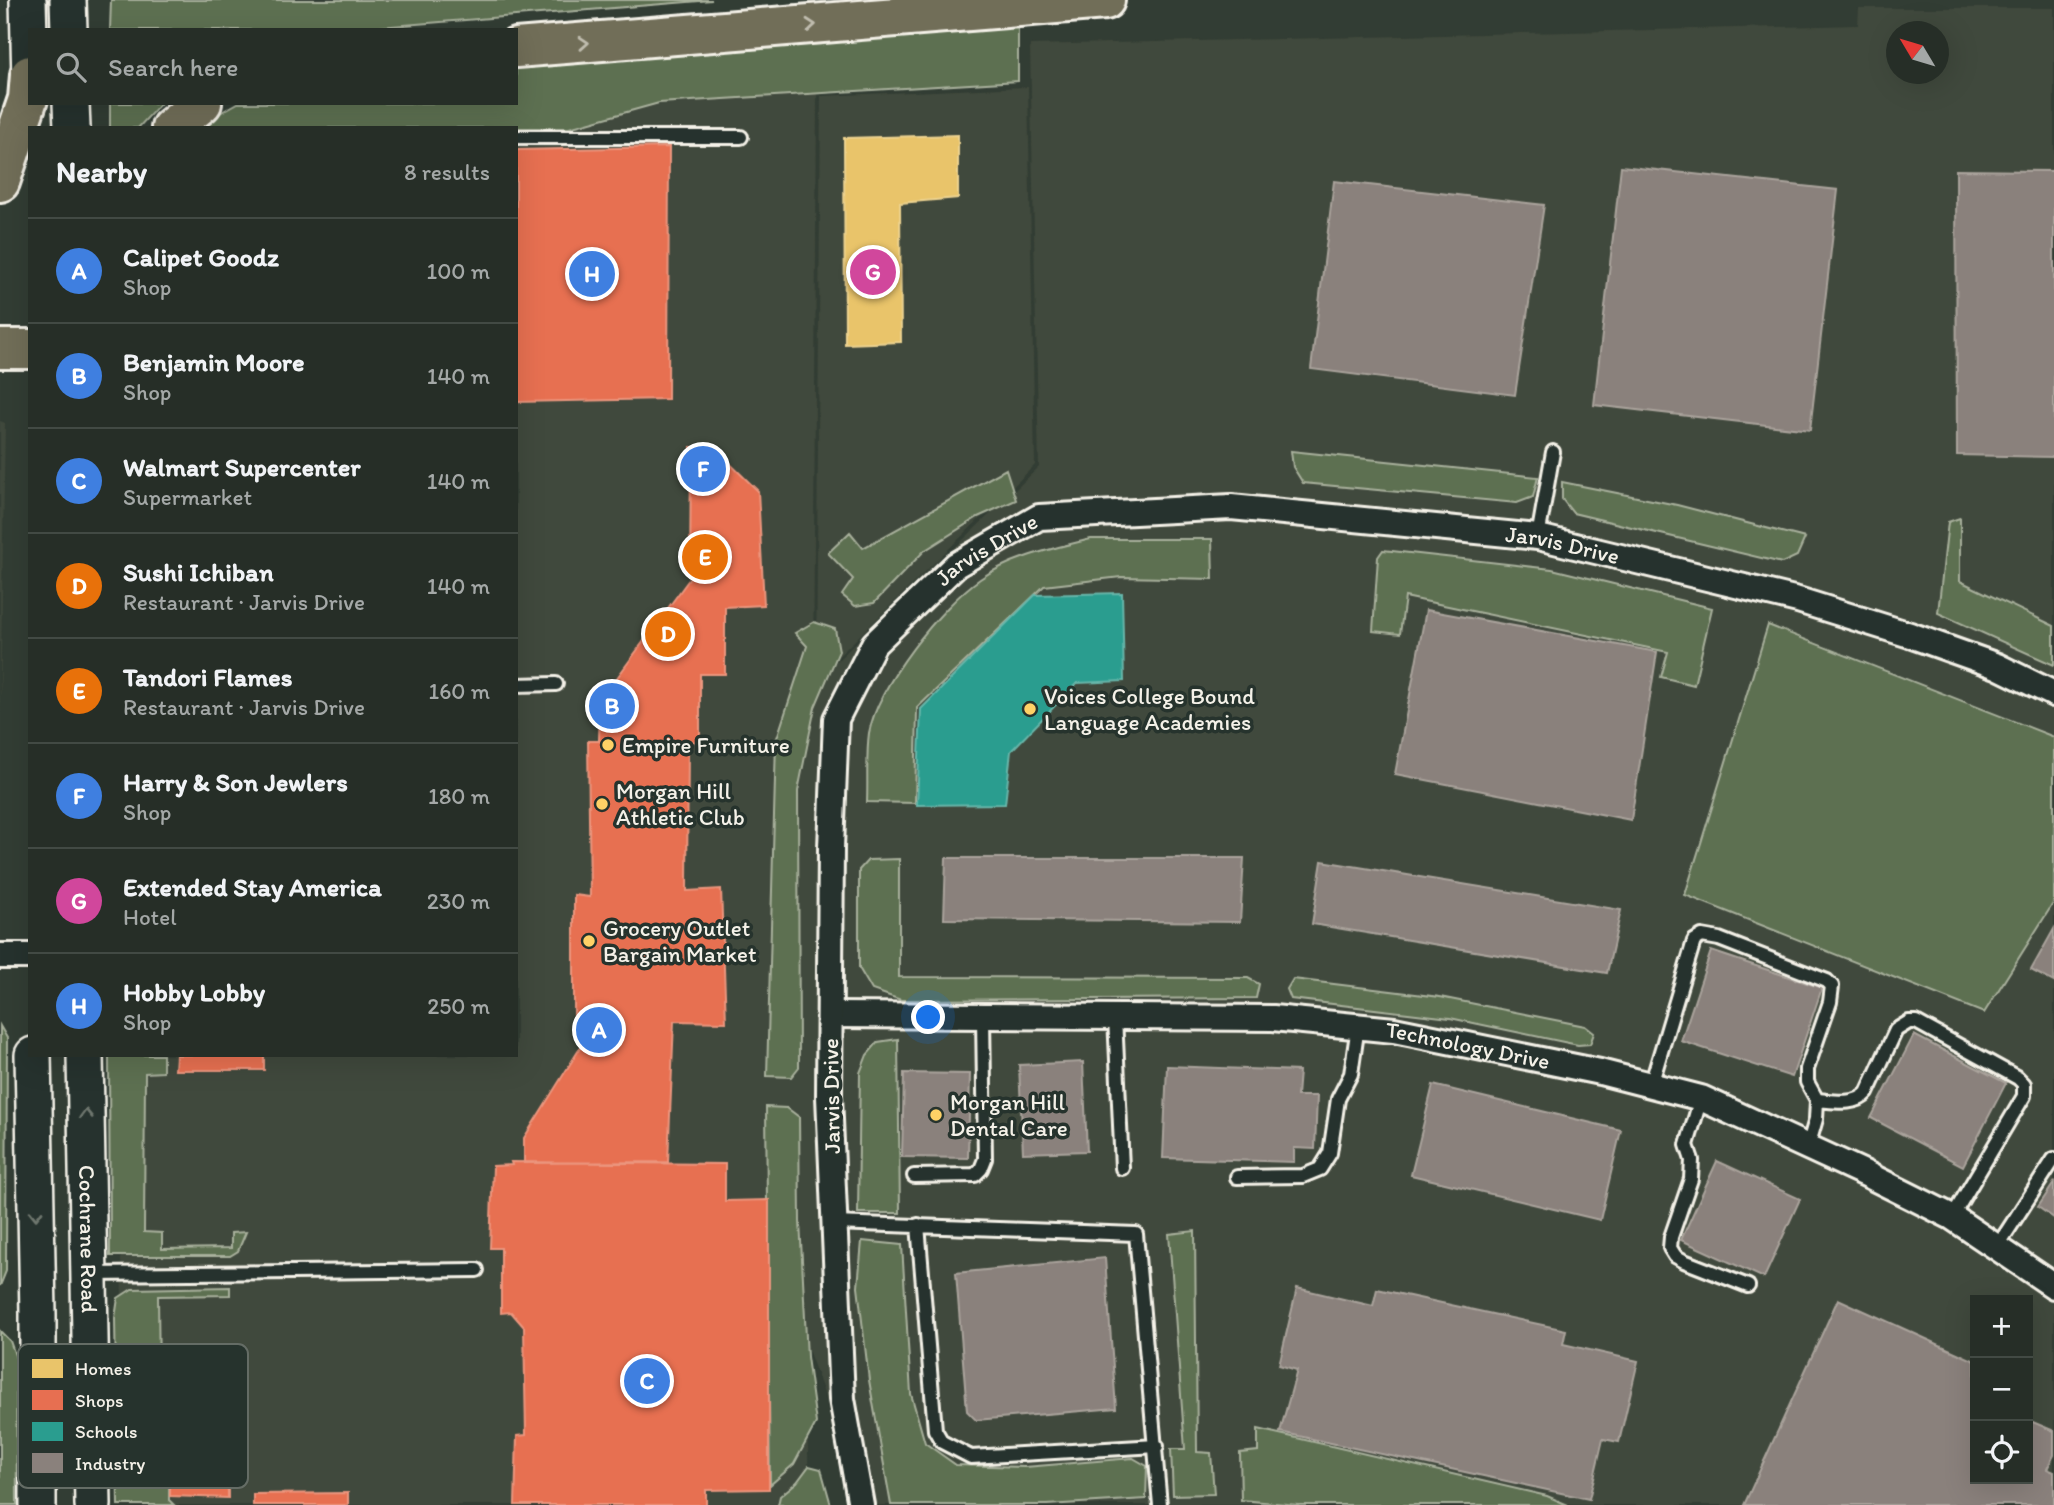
<!DOCTYPE html>
<html lang="en">
<head>
<meta charset="utf-8">
<style>
  body { margin:0; font-family:Itim,sans-serif; background:#2e362f; color:#f1f3f6 }
  .controls { position:absolute; right:21px; bottom:21px; display:grid; overflow:hidden; border-radius:0px; box-shadow:0 7px 28px #0002 }
  .controls button { width:63px; height:63px; display:grid; place-items:center; padding:0; border:0; border-bottom:2px solid #424a44; background:#262e27; color:#f1f3f6; font:35px sans-serif }
  .compass { position:absolute; left:1886px; top:21px; width:63px; height:63px; border-radius:50%; background:#262e27; box-shadow:0 7px 28px #0002; rotate:308deg }
  .you { position:absolute; left:929px; top:1018px; width:24px; height:24px; margin:-18px; border:5px solid #fff; border-radius:50%; background:#1a73e8; box-shadow:0 0 0 10px #1a73e833 }
  .badge { display:grid; place-items:center; width:46px; height:46px; border-radius:50%; background:#ffd166; color:#fff; font-size:23px; font-weight:700 }
  .pin { position:absolute; translate:-50% -50%; border:4px solid #fff; box-shadow:0 2px 7px #0006 }
  .list { margin:0; padding:0; list-style:none }
  h2 { display:flex; justify-content:space-between; align-items:center; height:91px; margin:0; padding:0 28px; font-size:30px }
  h2 small { font-size:23px; font-weight:400; color:#a4a8a7 }
  .list li { display:grid; grid-template-columns:46px 1fr auto; gap:21px; align-items:center; box-sizing:border-box; height:105px; padding:0 28px; border-top:2px solid #424a44 }
  .list b { display:block; font-size:26px; white-space:nowrap }
  .list p { margin:0; font-size:23px; white-space:nowrap; color:#a4a8a7 }
  .list em { font-size:23px; font-style:normal; color:#a4a8a7 }
  .icon { flex:none; width:38px; height:38px; fill:none; stroke:currentColor; stroke-width:2; stroke-linecap:round; stroke-linejoin:round }
  .map { position:relative; flex:none; width:2054px; height:1505px; overflow:hidden }
  .search { position:absolute; background:#262e27; box-shadow:0 7px 28px #0002; left:28px; top:28px; width:490px; height:77px; display:flex; align-items:center; gap:18px; box-sizing:border-box; padding:0 24px; border-radius:0px; color:#a4a8a7; font-size:26px }
  .panel { position:absolute; background:#262e27; box-shadow:0 7px 28px #0002; left:28px; top:126px; width:490px; height:931px; border-radius:0px }
  .map>svg:first-child { display:block }
  .built { fill:#41493c; fill-rule:evenodd }
  .green { fill:#5d6f51; stroke:#a8b09c; stroke-width:2 }
  .homes { fill:#e9c46a; stroke:#ecd290; stroke-width:2 }
  .shops { fill:#e76f51; stroke:#eb967e; stroke-width:2 }
  .schools { fill:#2a9d8f; stroke:#67b6aa; stroke-width:2 }
  .industry { fill:#8a817c; stroke:#aaa39c; stroke-width:2 }
  .lines { fill:none; stroke-linecap:round; stroke-linejoin:round }
  .lane-casing { stroke:#f4f1e8; stroke-width:18 }
  .street-casing { stroke:#f4f1e8; stroke-width:30 }
  .secondary-casing { stroke:#f4f1e8; stroke-width:40 }
  .highway-casing { stroke:#f4f1e8; stroke-width:44 }
  .lane { stroke:#26332d; stroke-width:12 }
  .street { stroke:#26332d; stroke-width:24 }
  .secondary { stroke:#26332d; stroke-width:35 }
  .highway { stroke:#716e59; stroke-width:38 }
  .oneway { stroke:#c0bdaf }
  .oneway2 { stroke:#6e766e }
  .poi-dot { fill:#ffd166; stroke:#26332d; stroke-width:2.5 }
  .labels { text-anchor:middle; stroke-width:7; stroke-linejoin:round; paint-order:stroke }
  .street-label { font-size:23px; fill:#f4f1e8; stroke:#26332d }
  .poi-label { font-size:23px; fill:#f4f1e8; stroke:#26332d; text-anchor:start }
  .key { fill:#26332d; stroke:#646c65; stroke-width:2 }
  .key-label { font-size:19px; fill:#f4f1e8 }
</style>
</head>
<body>
<div class="map">
<svg width="2054" height="1505" viewBox="0 0 2054 1505">
  <rect width="100%" height="100%" fill="#323d34"/>
  <filter id="ink" filterUnits="userSpaceOnUse"><feTurbulence type="fractalNoise" baseFrequency=".0143" numOctaves="2"/><feDisplacementMap in="SourceGraphic" scale="14" xChannelSelector="R" yChannelSelector="G"/><feConvolveMatrix kernelMatrix="1 2 1 2 8 2 1 2 1" color-interpolation-filters="sRGB"/></filter>
  <g filter="url(#ink)">
    <path class="built" d="M1859,8H2054V1505H865L806,1344L809,1505H127L116,1055H516V128L310,103H516V97L817,93L813,684L1039,467L1030,45L1858,25ZM1896,32H1938V74H1896ZM1975,1300H2028V1479H1975Z
      M1028,87L1035,465L816,678L821,96Z
      M0,421L5,423L0,714Z"/>
    <path class="green" d="M111,0H712L342,30H110Z
      M1018,24V81L659,103L569,128H193L238,103H516V60Z
      M110,103H161L138,128H110Z
      M1291,451L1538,477L1533,497L1517,503L1303,483L1293,467Z
      M1006,469L1016,500L978,517L924,551L874,603L855,606L842,595L853,579L828,553L850,532L863,548Z
      M1562,482L1677,505L1805,538L1797,556L1782,563L1573,513L1562,499Z
      M1960,518V581L2054,626V665L1938,613L1948,522Z
      M1091,539H1212L1213,579L1121,577L1044,586L917,708L915,803L867,802C868,780 866,755 869,733C878,685 941,606 980,579C1012,557 1054,548 1091,539Z
      M1383,550L1552,569L1712,608L1694,685L1661,677L1668,652L1405,597L1400,634L1373,631L1378,557Z
      M814,622L835,629L839,651L815,707L798,791L799,1067L791,1077L767,1076L776,741L807,646L795,633Z
      M1768,625L2054,737V902L1984,1013L1685,895Z
      M899,859V977L1248,978L1259,984L1256,998L901,1000L872,990L859,968V870L868,860Z
      M1293,979L1440,997L1585,1026L1594,1033L1590,1044L1578,1045L1450,1018L1291,999L1287,989Z
      M0,1026L7,1038L6,1271L0,1286Z
      M898,1039L900,1213H858L860,1073L867,1055L878,1042Z
      M109,1055H163V1072L145,1073L144,1232L162,1233V1249L231,1248V1233L246,1232L238,1251L230,1256H110Z
      M766,1107L787,1108L799,1117L800,1221L807,1357L816,1423L794,1464L770,1485Z
      M1195,1231L1197,1452L1211,1453L1214,1494L1173,1495L1171,1449H1185L1169,1234Z
      M862,1241L902,1245L911,1394L925,1443L956,1465L1025,1467L1133,1458L1147,1466L1146,1499L1047,1505H891L869,1380L858,1287Z
      M230,1287V1295L158,1296L159,1379L170,1395L169,1500L174,1505H118L115,1318L118,1298L132,1289Z
      M0,1331L10,1341L16,1358L17,1505H0Z
      M1258,1429L1547,1496L1568,1505H1298L1241,1500L1240,1453L1258,1451Z
      M809,1466L821,1469L831,1505H778L780,1496L797,1482Z"/>
    <path class="homes" d="M958,135V198L900,203L901,342L845,344L844,138Z"/>
    <path class="shops" d="M669,147L668,399L516,402V150Z
      M691,447L714,448L758,491L764,605L725,607V674H700V742L688,741L687,891L721,889L726,1022L674,1021L668,1162L524,1163V1138L587,1037L589,1016H574V895L590,897L588,741H599L600,701L690,578Z
      M176,1055H264V1070H175Z
      M511,1162L725,1164V1201L769,1200V1489L706,1490V1505H515L517,1436L526,1435L524,1327L511,1312L501,1313V1248H490L493,1166L512,1165Z
      M227,1401L228,1498L170,1496L171,1403Z
      M348,1493V1505H253V1494Z"/>
    <path class="schools" d="M1122,593L1124,681L1077,683L1011,751L1005,804L917,805L921,709L1035,595Z"/>
    <path class="industry" d="M1621,166L1838,190L1810,430L1594,405Z
      M1956,170L2054,171V457L1957,455Z
      M1334,181L1544,205L1515,395L1311,369Z
      M1426,610L1657,652L1631,820L1395,774Z
      M946,858H1244L1240,922L944,919Z
      M1322,861L1621,910L1607,973L1312,924Z
      M2054,929V982L2031,970Z
      M1711,951L1822,988L1792,1077L1681,1041Z
      M1914,1035L2006,1083L1963,1166L1871,1118Z
      M1083,1062L1087,1151L1023,1153L1019,1065Z
      M1167,1066L1299,1071L1297,1096H1317L1315,1149L1294,1148V1162L1163,1158Z
      M904,1073L970,1074L968,1158L902,1157Z
      M1433,1085L1621,1130L1600,1220L1411,1175Z
      M1717,1161L1800,1199L1764,1278L1681,1240Z
      M2054,1183V1218L2038,1207Z
      M1105,1258L1116,1408L976,1420L967,1411L956,1273Z
      M1297,1288L1373,1306L1377,1289L1566,1330L1563,1344L1638,1361L1619,1442L1603,1439L1589,1499L1280,1432L1297,1370L1279,1365Z
      M1838,1299L1975,1361V1479H2028V1420L2054,1431V1455L2047,1469L2054,1472V1505H1744Z"/>
    <g class="lines">
      <defs>
        <path id="lane" d="M516,137H741
          M1538,537L1553,452
          M516,685L556,684
          M1115,1017L1122,1168
          M1651,1085L1694,941L1702,936L1719,939L1827,981L1832,986L1830,1002L1807,1069V1082L1817,1100L1816,1119L1808,1147
          M1701,1098L1687,1145L1692,1160L1691,1179L1671,1237L1670,1248L1675,1256L1684,1261L1748,1286
          M1817,1100C1833,1101 1856,1106 1867,1093L1896,1030L1909,1022H1916L2018,1078L2024,1084V1096L1952,1217
          M914,1176L975,1175L981,1169L985,1159L983,1016
          M1237,1177L1303,1176L1320,1169L1330,1153L1338,1099L1351,1074L1358,1026
          M834,1223L1136,1234L1160,1505
          M918,1225L935,1430L942,1442L971,1457L1157,1446
          M1997,1247L2054,1159
          M90,1274L477,1270"/>
        <g id="street">
          <path d="M0,956H30"/>
          <path id="s1" d="M831,1015L1273,1018L1394,1030L1600,1072L1701,1098L1864,1173L1952,1217L2054,1286"/>
          <path id="s2" d="M861,1505L842,1399L829,1096L831,848L836,719L874,644L956,565L1039,517L1231,507L1538,537L1798,600L1910,635L1997,666L2054,694"/>
        </g>
        <g id="secondary">
          <path d="M28,0L30,81"/>
          <path d="M68,0L69,30"/>
          <path d="M71,103L72,128"/>
          <path d="M33,1055L38,1314V1505"/>
          <path id="s3" d="M85,1055L93,1505"/>
        </g>
        <path id="highway" d="M516,48L1105,0
          M171,128L202,103
          M0,182L28,99L30,75
          M0,349H30"/>
      </defs>
      <use href="#lane" class="lane-casing"/>
      <use href="#street" class="street-casing"/>
      <use href="#secondary" class="secondary-casing"/>
      <use href="#highway" class="highway-casing"/>
      <use href="#lane" class="lane"/>
      <use href="#street" class="street"/>
      <use href="#secondary" class="secondary"/>
      <use href="#highway" class="highway"/>
    </g>
    <defs><path id="oneway-chevron" d="M-2-3.5L2.5 0L-2 3.5" fill="none" stroke-width="1.6" stroke-linecap="round" stroke-linejoin="round" transform="scale(1.75)"/></defs>
    <g class="oneway">
      <use href="#oneway-chevron" transform="translate(811 25) rotate(-5)"/>
      <use href="#oneway-chevron" transform="translate(584 43) rotate(-4)"/>
    </g>
    <g class="oneway2">
      <use href="#oneway-chevron" transform="translate(86 1114) rotate(-91)"/>
      <use href="#oneway-chevron" transform="translate(36 1215) rotate(89)"/>
    </g>
  </g>
  <g class="poi-dot">
    <circle cx="1030" cy="709" r="7"/>
    <circle cx="608" cy="745" r="7"/>
    <circle cx="602" cy="804" r="7"/>
    <circle cx="589" cy="941" r="7"/>
    <circle cx="936" cy="1115" r="7"/>
  </g>
  <g class="labels">
    <g class="street-label">
      <text dy="8" stroke="none"><textPath href="#s2" startOffset="1608">Jarvis Drive</textPath></text>
      <text dy="8" stroke="none"><textPath href="#s2" startOffset="1020">Jarvis Drive</textPath></text>
      <text dy="8" stroke="none"><textPath href="#s1" startOffset="639">Technology Drive</textPath></text>
      <text transform="translate(831 1096) rotate(-91)" y="8">Jarvis Drive</text>
      <text dy="8" stroke="none"><textPath href="#s3" startOffset="184">Cochrane Road</textPath></text>
    </g>
    <g class="poi-label">
      <text x="1044" y="704">Voices College Bound<tspan x="1044" dy="26">Language Academies</tspan></text>
      <text x="622" y="753">Empire Furniture</text>
      <text x="616" y="799">Morgan Hill<tspan x="616" dy="26">Athletic Club</tspan></text>
      <text x="603" y="936">Grocery Outlet<tspan x="603" dy="26">Bargain Market</tspan></text>
      <text x="950" y="1110">Morgan Hill<tspan x="950" dy="26">Dental Care</tspan></text>
    </g>
  </g>
  <rect x="18" y="1344" width="230" height="144" rx="10" class="key"/>
  <rect x="32" y="1359" width="31" height="19" fill="#e9c46a"/>
  <rect x="32" y="1390" width="31" height="20" fill="#e76f51"/>
  <rect x="32" y="1422" width="31" height="19" fill="#2a9d8f"/>
  <rect x="32" y="1453" width="31" height="20" fill="#8a817c"/>
  <g class="key-label">
    <text x="75" y="1375">Homes</text>
    <text x="75" y="1407">Shops</text>
    <text x="75" y="1438">Schools</text>
    <text x="75" y="1470">Industry</text>
  </g>
</svg>
<div class="controls">
<button>+</button>
<button>−</button>
<button><svg class="icon" aria-label="locate" viewBox="0 0 24 24"><circle cx="12" cy="12" r="6"/><path d="M12 2v4M12 18v4M2 12h4M18 12h4"/></svg></button>
</div>
<svg class="compass" viewBox="-18 -18 36 36"><path d="M0-13l5 13h-10z" fill="#e53935"/><path d="M0 13l5-13h-10z" fill="#a4a8a7"/></svg>
<div class="you"></div>
<div class="pin badge" style="left:599px;top:1030px;background:#3f7fe0">A</div>
<div class="pin badge" style="left:612px;top:706px;background:#3f7fe0">B</div>
<div class="pin badge" style="left:647px;top:1381px;background:#3f7fe0">C</div>
<div class="pin badge" style="left:668px;top:634px;background:#e8710a">D</div>
<div class="pin badge" style="left:705px;top:557px;background:#e8710a">E</div>
<div class="pin badge" style="left:703px;top:469px;background:#3f7fe0">F</div>
<div class="pin badge" style="left:873px;top:272px;background:#d1479c">G</div>
<div class="pin badge" style="left:592px;top:274px;background:#3f7fe0">H</div>
<div class="search"><svg class="icon" aria-label="search" viewBox="0 0 24 24"><circle cx="10" cy="10" r="6"/><path d="M15 15l6 6"/></svg>Search here</div>
<section class="panel">
<h2>Nearby<small>8 results</small></h2>
<ul class="list">
<li><span class="badge" style="background:#3f7fe0">A</span><div><b>Calipet Goodz</b><p>Shop</p></div><em>100 m</em></li>
<li><span class="badge" style="background:#3f7fe0">B</span><div><b>Benjamin Moore</b><p>Shop</p></div><em>140 m</em></li>
<li><span class="badge" style="background:#3f7fe0">C</span><div><b>Walmart Supercenter</b><p>Supermarket</p></div><em>140 m</em></li>
<li><span class="badge" style="background:#e8710a">D</span><div><b>Sushi Ichiban</b><p>Restaurant · Jarvis Drive</p></div><em>140 m</em></li>
<li><span class="badge" style="background:#e8710a">E</span><div><b>Tandori Flames</b><p>Restaurant · Jarvis Drive</p></div><em>160 m</em></li>
<li><span class="badge" style="background:#3f7fe0">F</span><div><b>Harry &amp; Son Jewlers</b><p>Shop</p></div><em>180 m</em></li>
<li><span class="badge" style="background:#d1479c">G</span><div><b>Extended Stay America</b><p>Hotel</p></div><em>230 m</em></li>
<li><span class="badge" style="background:#3f7fe0">H</span><div><b>Hobby Lobby</b><p>Shop</p></div><em>250 m</em></li>
</ul>
</section>
</div>
</body>
</html>
